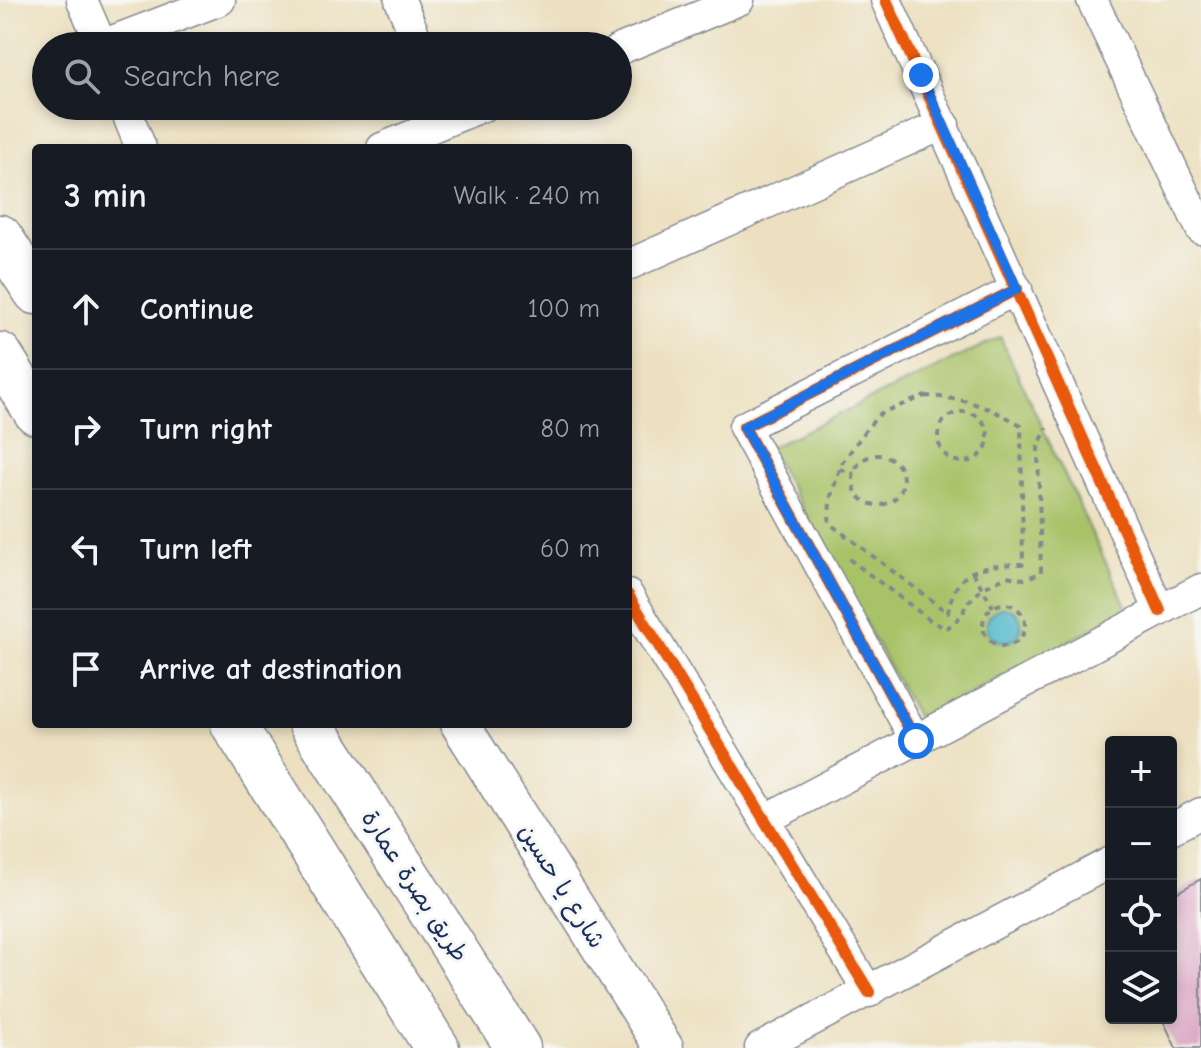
<!DOCTYPE html>
<html lang="en">
<head>
<meta charset="utf-8">
<style>
  body { margin:0; font-family:"Comic Neue","Playpen Sans Arabic",sans-serif; background:#20242c; color:#f1f3f6 }
  .controls { position:absolute; right:24px; bottom:24px; display:grid; overflow:hidden; border-radius:8px; box-shadow:0 4px 12px #0003 }
  .controls button { width:72px; height:72px; display:grid; place-items:center; padding:0; border:0; border-bottom:2px solid #363941; background:#171b24; color:#f1f3f6; font:40px sans-serif }
  .stop { position:absolute; width:24px; height:24px; margin:-18px; border:6px solid #1a73e8; border-radius:50%; background:#fff }
  .stop.end { background:#1a73e8; border-color:#fff; box-shadow:0 2px 8px #0008 }
  .list { margin:0; padding:0; list-style:none }
  h2 { display:flex; justify-content:space-between; align-items:center; height:104px; margin:0; padding:0 32px; font-size:34px }
  h2 small { font-size:26px; font-weight:400; color:#9ea1a6 }
  .list li { display:grid; grid-template-columns:52px 1fr auto; gap:24px; align-items:center; box-sizing:border-box; height:120px; padding:0 32px; border-top:2px solid #363941 }
  .list b { display:block; font-size:30px; white-space:nowrap }
  .list em { font-size:26px; font-style:normal; color:#9ea1a6 }
  .icon { flex:none; width:44px; height:44px; fill:none; stroke:currentColor; stroke-width:2; stroke-linecap:round; stroke-linejoin:round }
  .map { position:relative; flex:none; width:1201px; height:1048px; overflow:hidden }
  .search { position:absolute; background:#171b24; box-shadow:0 4px 12px #0003; left:32px; top:32px; width:600px; height:88px; display:flex; align-items:center; gap:20px; box-sizing:border-box; padding:0 28px; border-radius:44px; color:#9ea1a6; font-size:30px }
  .panel { position:absolute; background:#171b24; box-shadow:0 4px 12px #0003; left:32px; top:144px; width:600px; height:584px; border-radius:8px }
  .map>svg:first-child { display:block }
  .green { fill:#a8c267; stroke:#627862; stroke-width:2 }
  .water { fill:#4cb6c9; stroke:#347294; stroke-width:2 }
  .building { fill:#deacc8 }
  .lines { fill:none; stroke-linecap:round; stroke-linejoin:round }
  .minor-casing { stroke:#84888f; stroke-width:33 }
  .major-casing { stroke:#84888f; stroke-width:41 }
  .highway-casing { stroke:#84888f; stroke-width:47 }
  .path { stroke:#84888f; stroke-width:4; stroke-dasharray:6 6; stroke-linecap:butt }
  .minor { stroke:#fff; stroke-width:30 }
  .major { stroke:#fff; stroke-width:38 }
  .highway { stroke:#fff; stroke-width:44 }
  .cycleway-casing { stroke:#f6f6f2; stroke-width:17 }
  .cycleway { stroke:#e8590c; stroke-width:12 }
  .route { stroke:#1a73e8; stroke-width:10 }
  .labels { text-anchor:middle; stroke-width:6; stroke-linejoin:round; paint-order:stroke }
  .street-label { font-size:24px; fill:#1b2f5e; stroke:#f6f6f2 }
</style>
</head>
<body>
<div class="map">
<svg width="1201" height="1048" viewBox="0 0 1201 1048">
  <rect width="100%" height="100%" fill="#f6f6f2"/>
  <filter id="ink" filterUnits="userSpaceOnUse"><feTurbulence type="fractalNoise" baseFrequency=".0125" numOctaves="2"/><feDisplacementMap in="SourceGraphic" scale="16" xChannelSelector="R" yChannelSelector="G"/><feConvolveMatrix kernelMatrix="1 2 1 2 8 2 1 2 1" color-interpolation-filters="sRGB"/></filter>
  <filter id="wash" filterUnits="userSpaceOnUse"><feTurbulence type="fractalNoise" baseFrequency=".006" numOctaves="4" result="noise"/><feDisplacementMap in="SourceGraphic" scale="32" xChannelSelector="R" yChannelSelector="G"/><feGaussianBlur stdDeviation="1.8" result="paint"/><feColorMatrix in="noise" values="0 0 0 0 0 0 0 0 0 0 0 0 0 0 0 0 0 1.4 0 .05"/><feComposite in="paint" operator="in"/></filter>
  <g filter="url(#wash)">
    <rect width="100%" height="100%" fill="#ece0c0"/>
    <path class="green" d="M1000,337L1128,610L919,721L769,448Z"/>
    <path class="water" d="M987 625a17 17 0 1 1 34 0a17 17 0 1 1-34 0Z"/>
    <g id="blocks">
      <path class="building" d="M1201,879V1048H1176L1162,1018H1171V896Z"/>
    </g>
  </g>
  <g filter="url(#ink)">
    <use href="#blocks" fill-opacity="0" stroke="#84888f" stroke-width="2"/>
    <g class="lines">
      <defs>
        <path id="minor" d="M82,0L102,46
          M400,0L419,46
          M886,0L1160,611
          M1092,0L1201,229
          M102,45L220,0
          M618,50L739,0
          M124,106L141,148
          M382,148L483,106
          M628,265L944,124
          M628,595L869,992
          M916,741L744,427L1017,289
          M766,819L1201,589
          M1171,829L1201,813
          M760,1048L1111,862"/>
        <path id="major" d="M460,724L664,1048"/>
        <path id="highway" d="M0,237L36,292
          M0,355L36,412
          M233,724L437,1048
          M311,724L518,1048"/>
      </defs>
      <use href="#minor" class="minor-casing"/>
      <use href="#major" class="major-casing"/>
      <use href="#highway" class="highway-casing"/>
      <path class="path" d="M925,396C965,398 987,406 1021,425L1023,564C983,564 955,568 948,613L829,523L830,499L842,463L868,427L881,413Z
        M938 437a25 25 0 1 1 50 0a25 25 0 1 1-50 0Z
        M853 480a25 25 0 1 1 50 0a25 25 0 1 1-50 0Z
        M840,469L854,474
        M849,559L930,620L946,629L963,615L965,605L982,589L1006,576L1024,579L1041,573L1038,447L1047,428
        M973,572L993,607
        M983 625a21 21 0 1 1 42 0a21 21 0 1 1-42 0Z"/>
      <use href="#minor" class="minor"/>
      <use href="#major" class="major"/>
      <use href="#highway" class="highway"/>
      <defs>
        <path id="cycleway" d="M886,0L1160,611
          M628,595L869,992
          M916,741L744,427L1017,289"/>
      </defs>
      <use href="#cycleway" class="cycleway-casing"/>
      <use href="#cycleway" class="cycleway"/>
    </g>
  </g>
  <g class="lines" filter="url(#ink)">
    <path class="route" d="M916,741L744,427L1017,289L921,75"/>
  </g>
  <g class="labels">
    <g class="street-label">
      <text transform="translate(415 886) rotate(57)" y="8">طريق بصرة عمارة</text>
      <text transform="translate(562 886) rotate(58)" y="8">شارع يا حسين</text>
    </g>
  </g>
</svg>
<div class="controls">
<button>+</button>
<button>−</button>
<button><svg class="icon" aria-label="locate" viewBox="0 0 24 24"><circle cx="12" cy="12" r="6"/><path d="M12 2v4M12 18v4M2 12h4M18 12h4"/></svg></button>
<button><svg class="icon" aria-label="layers" viewBox="0 0 24 24"><path d="M12 4l9 5-9 5-9-5zM3 14l9 5 9-5"/></svg></button>
</div>
<div class="stop" style="left:916px;top:741px"></div>
<div class="stop end" style="left:921px;top:75px"></div>
<div class="search"><svg class="icon" aria-label="search" viewBox="0 0 24 24"><circle cx="10" cy="10" r="6"/><path d="M15 15l6 6"/></svg>Search here</div>
<section class="panel">
<h2>3 min<small>Walk · 240 m</small></h2>
<ul class="list">
<li><svg class="icon" aria-label="ahead" viewBox="0 0 24 24"><path d="M12 20V5M6 11l6-6 6 6"/></svg><div><b>Continue</b></div><em>100 m</em></li>
<li><svg class="icon" aria-label="right" viewBox="0 0 24 24"><path d="M7 20v-9h11M14 6l5 5-5 5"/></svg><div><b>Turn right</b></div><em>80 m</em></li>
<li><svg class="icon" aria-label="left" viewBox="0 0 24 24"><path d="M17 20v-9H6M10 6l-5 5 5 5"/></svg><div><b>Turn left</b></div><em>60 m</em></li>
<li><svg class="icon" aria-label="arrive" viewBox="0 0 24 24"><path d="M6 21V4h12l-3 4 3 4H6"/></svg><div><b>Arrive at destination</b></div></li>
</ul>
</section>
</div>
</body>
</html>
